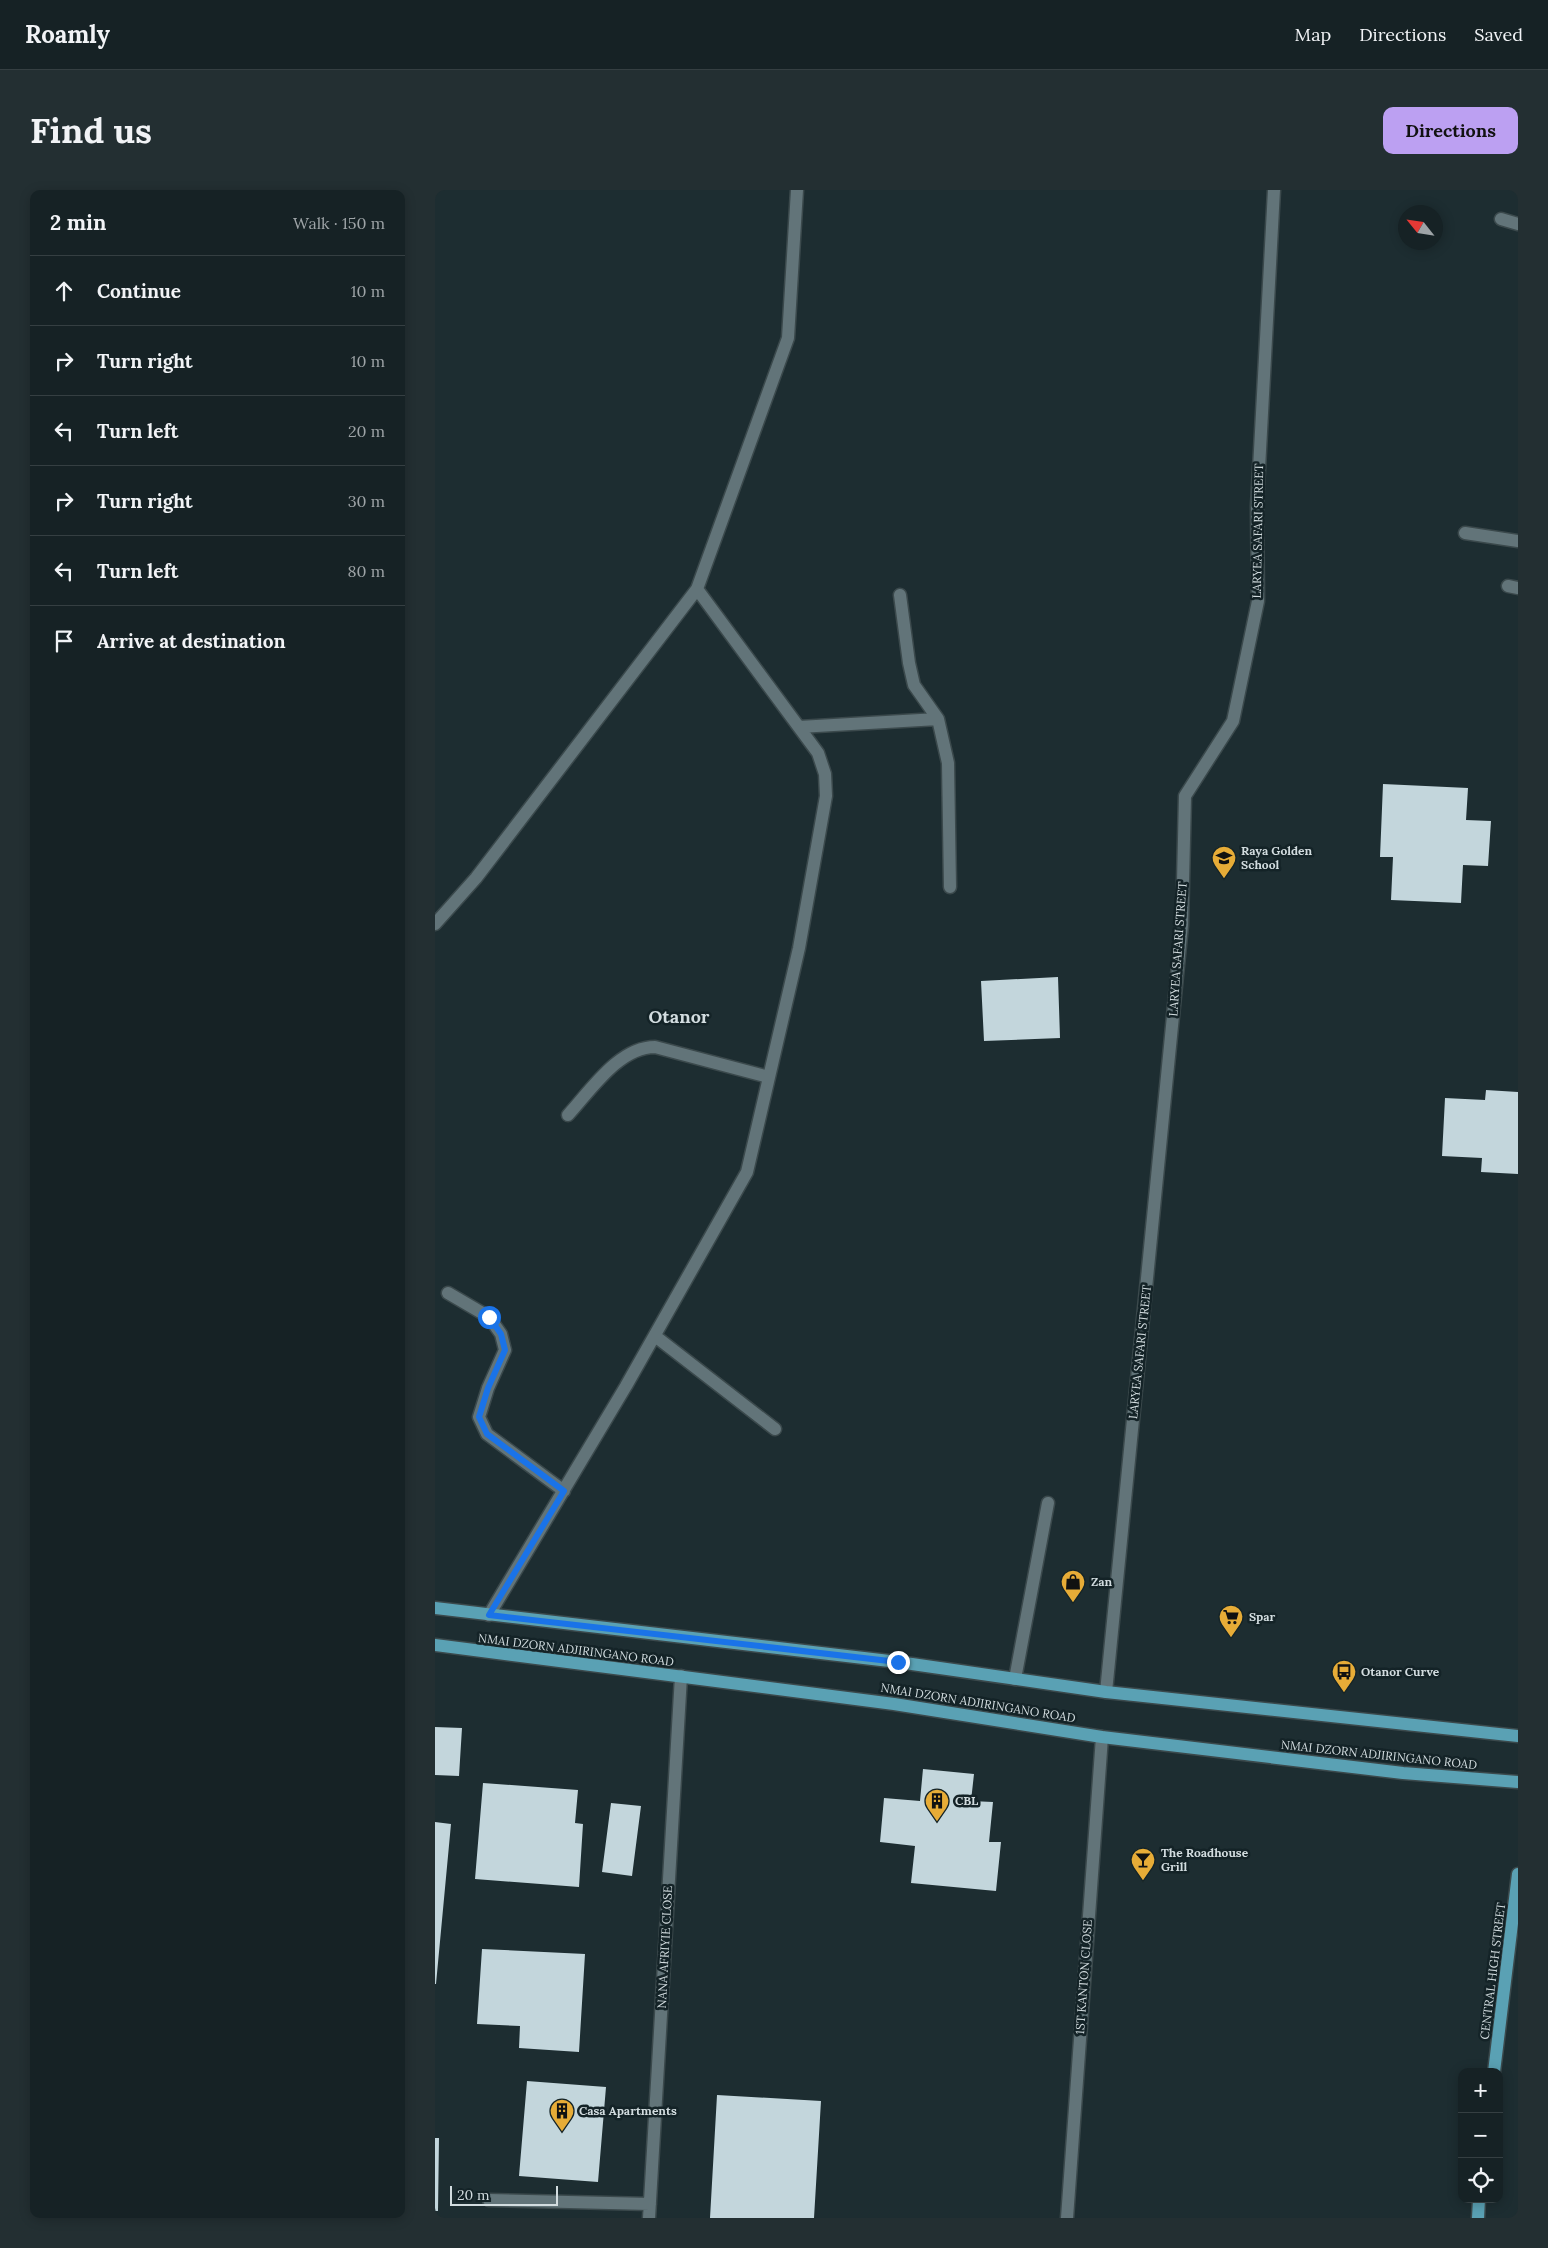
<!DOCTYPE html>
<html lang="en">
<head>
<meta charset="utf-8">
<style>
  body { margin:0; font-family:Lora,serif; background:#232f32; color:#f1f3f6 }
  .controls { position:absolute; right:15px; bottom:15px; display:grid; overflow:hidden; border-radius:10px; box-shadow:0 2px 12px #0003 }
  .controls button { width:45px; height:45px; display:grid; place-items:center; padding:0; border:0; border-bottom:1px solid #353f42; background:#162225; color:#f1f3f6; font:25px sans-serif }
  .compass { position:absolute; left:963px; top:15px; width:45px; height:45px; border-radius:50%; background:#162225; box-shadow:0 2px 12px #0003; rotate:300deg }
  .scale { position:absolute; left:15px; bottom:12px; width:108px; box-sizing:border-box; padding-left:5px; border:2px solid #d2dcdf; border-top:0; font-size:14px; line-height:18px; white-space:nowrap; color:#d2dcdf; -webkit-text-stroke:4px #142327; paint-order:stroke }
  .stop { position:absolute; width:15px; height:15px; margin:-11px; border:4px solid #1a73e8; border-radius:50%; background:#fff }
  .stop.end { background:#1a73e8; border-color:#fff; box-shadow:0 1px 5px #0008 }
  .list { margin:0; padding:0; list-style:none }
  h2 { display:flex; justify-content:space-between; align-items:center; height:65px; margin:0; padding:0 20px; font-size:21px }
  h2 small { font-size:16px; font-weight:400; color:#9ea4a7 }
  .list li { display:grid; grid-template-columns:32px 1fr auto; gap:15px; align-items:center; box-sizing:border-box; height:70px; padding:0 20px; border-top:1px solid #353f42 }
  .list b { display:block; font-size:19px; white-space:nowrap }
  .list em { font-size:16px; font-style:normal; color:#9ea4a7 }
  .icon { flex:none; width:28px; height:28px; fill:none; stroke:currentColor; stroke-width:2; stroke-linecap:round; stroke-linejoin:round }
  .map { position:relative; flex:none; width:1083px; height:2028px; overflow:hidden; border-radius:10px }
  header { display:flex; align-items:center; gap:30px; box-sizing:border-box; height:70px; padding:0 25px; background:#162225; border-bottom:1px solid #353f42 }
  header strong { font-size:24px }
  nav { display:flex; gap:28px; margin-inline-start:auto; font-size:18px }
  .intro { display:flex; align-items:center; justify-content:space-between; box-sizing:border-box; height:120px; padding:0 30px }
  h1 { margin:0; font-size:35px }
  .button { padding:12px 22px; border-radius:10px; background:#bca0f2; color:#111; font-size:18px; font-weight:700 }
  main { display:flex; gap:30px; padding:0 30px }
  aside { flex:1; background:#162225; border-radius:10px; box-shadow:0 2px 12px #0003 }
  .map>svg:first-child { display:block }
  .building { fill:#c3d6dc }
  .lines { fill:none; stroke-linecap:round; stroke-linejoin:round }
  .minor-casing { stroke:#3b494c; stroke-width:15 }
  .major-casing { stroke:#3b494c; stroke-width:15 }
  .minor { stroke:#627479; stroke-width:12 }
  .major { stroke:#5aa1b4; stroke-width:12 }
  .route { stroke:#1a73e8; stroke-width:6 }
  .labels { text-anchor:middle; stroke-width:5; stroke-linejoin:round; paint-order:stroke }
  .street-label { font-size:12px; fill:#d2dcdf; stroke:#142327 }
  .poi-label { font-size:12px; font-weight:bold; fill:#d2dcdf; stroke:#142327; text-anchor:start }
  .district-label { font-size:18px; font-weight:bold; fill:#d2dcdf; stroke:#142327 }
</style>
</head>
<body>
<header>
<strong>Roamly</strong>
<nav><a>Map</a><a>Directions</a><a>Saved</a></nav>
</header>
<div class="intro"><h1>Find us</h1><a class="button">Directions</a></div>
<main>
<aside>
<h2>2 min<small>Walk · 150 m</small></h2>
<ul class="list">
<li><svg class="icon" aria-label="ahead" viewBox="0 0 24 24"><path d="M12 20V5M6 11l6-6 6 6"/></svg><div><b>Continue</b></div><em>10 m</em></li>
<li><svg class="icon" aria-label="right" viewBox="0 0 24 24"><path d="M7 20v-9h11M14 6l5 5-5 5"/></svg><div><b>Turn right</b></div><em>10 m</em></li>
<li><svg class="icon" aria-label="left" viewBox="0 0 24 24"><path d="M17 20v-9H6M10 6l-5 5 5 5"/></svg><div><b>Turn left</b></div><em>20 m</em></li>
<li><svg class="icon" aria-label="right" viewBox="0 0 24 24"><path d="M7 20v-9h11M14 6l5 5-5 5"/></svg><div><b>Turn right</b></div><em>30 m</em></li>
<li><svg class="icon" aria-label="left" viewBox="0 0 24 24"><path d="M17 20v-9H6M10 6l-5 5 5 5"/></svg><div><b>Turn left</b></div><em>80 m</em></li>
<li><svg class="icon" aria-label="arrive" viewBox="0 0 24 24"><path d="M6 21V4h12l-3 4 3 4H6"/></svg><div><b>Arrive at destination</b></div></li>
</ul>
</aside>
<div class="map">
<svg width="1083" height="2028" viewBox="0 0 1083 2028">
  <rect width="100%" height="100%" fill="#1d2d31"/>
  <path class="building" d="M948,594L1033,598L1031,630L1056,631L1053,676L1028,675L1026,713L956,710L958,667H945Z
    M623,787L625,848L549,851L546,791Z
    M1051,900L1083,902V984L1046,982L1047,968L1007,966L1010,908L1050,910Z
    M0,1537L27,1538L24,1586L0,1585Z
    M488,1579L539,1584L536,1611L558,1612L554,1652H566L561,1701L476,1693L480,1656L445,1652L449,1608L485,1611Z
    M48,1593L143,1600L140,1633L148,1634L144,1697L40,1689Z
    M176,1613L206,1616L197,1686L167,1682Z
    M0,1632L16,1634L1,1794H0Z
    M47,1759L150,1764L144,1862L84,1858L85,1836L42,1834Z
    M92,1891L171,1897L163,1992L84,1986Z
    M282,1905L386,1911L379,2028H275Z
    M0,1948H4L3,2021H0Z"/>
  <g class="lines">
    <defs>
      <path id="minor" d="M1066,29L1083,34
        M1030,343L1083,351
        M1073,396L1083,398
        M503,529L513,573L515,697
        M364,537L503,529L479,495L474,473L465,405
        M0,734L41,688L262,399L353,148L362,0
        M133,925C156,900 184,857 220,857L334,887
        M13,1103L54,1127L66,1144L70,1160L53,1198L44,1227L52,1244L129,1301
        M220,1146L340,1239
        M54,1425L191,1196L312,982L364,758L391,606L390,584L383,563L262,399
        M580,1489L613,1313
        M671,1502L747,735L750,606L798,531L823,411L822,316L839,0
        M54,2010L215,2014
        M214,2028L246,1486
        M632,2028L667,1547"/>
      <path id="major" d="M0,1418L463,1472L671,1502L1083,1546
        M0,1455L459,1514L667,1547L968,1583L1083,1592
        M1059,1882L1083,1684
        M1043,2028L1044,2009"/>
    </defs>
    <use href="#minor" class="minor-casing"/>
    <use href="#major" class="major-casing"/>
    <use href="#minor" class="minor"/>
    <use href="#major" class="major"/>
  </g>
  <g class="lines">
    <path class="route" d="M54,1127L66,1144L70,1160L53,1198L44,1227L52,1244L129,1301L54,1425L463,1472"/>
  </g>
  <defs>
    <symbol id="school-pin" viewBox="-11 -11 22 30"><path d="M0 17L-7.5 6A9.5 9.5 0 1 1 7.5 6Z" fill="#e7ac37" stroke="#142327"/><path d="M0-5L7-2L0 1L-7-2ZM-4 1L0 2.5L4 1V4Q0 6-4 4Z" fill="#111"/></symbol>
    <symbol id="shop-pin" viewBox="-11 -11 22 30"><path d="M0 17L-7.5 6A9.5 9.5 0 1 1 7.5 6Z" fill="#e7ac37" stroke="#142327"/><path d="M-5-2.5h2.3a2.7 3.5 0 0 1 5.4 0H5L5.5 6h-11ZM-1.5-2.5h3a1.5 2.3 0 0 0-3 0Z" fill="#111"/></symbol>
    <symbol id="supermarket-pin" viewBox="-11 -11 22 30"><path d="M0 17L-7.5 6A9.5 9.5 0 1 1 7.5 6Z" fill="#e7ac37" stroke="#142327"/><path d="M-6-5.5h2.5l.6 2H6L4.5 2H-2.5L-4.4-4H-6ZM-1.5 3.2a1.3 1.3 0 1 0 .1 0ZM3 3.2a1.3 1.3 0 1 0 .1 0Z" fill="#111"/></symbol>
    <symbol id="bus-pin" viewBox="-11 -11 22 30"><path d="M0 17L-7.5 6A9.5 9.5 0 1 1 7.5 6Z" fill="#e7ac37" stroke="#142327"/><path d="M-5-6H5V4H4V6H2V4H-2V6H-4V4H-5ZM-3.5-4V0h7V-4ZM-3.5 1.2v1.5H-2V1.2ZM2 1.2v1.5H3.5V1.2Z" fill="#111"/></symbol>
    <symbol id="building-pin" viewBox="-11 -11 22 30"><path d="M0 17L-7.5 6A9.5 9.5 0 1 1 7.5 6Z" fill="#e7ac37" stroke="#142327"/><path d="M-4-6H4V6H1V3H-1V6H-4ZM-2.5-4.3h1.7v1.8h-1.7ZM.8-4.3h1.7v1.8H.8ZM-2.5-1h1.7V.8h-1.7ZM.8-1h1.7V.8H.8Z" fill="#111"/></symbol>
    <symbol id="bar-pin" viewBox="-11 -11 22 30"><path d="M0 17L-7.5 6A9.5 9.5 0 1 1 7.5 6Z" fill="#e7ac37" stroke="#142327"/><path d="M-6-5H6L.8 .8V4.5H3.5V6h-7V4.5H-.8V.8Z" fill="#111"/></symbol>
  </defs>
  <g fill-rule="evenodd">
    <use href="#school-pin" x="775" y="654" width="28" height="38"/>
    <use href="#shop-pin" x="624" y="1378" width="28" height="38"/>
    <use href="#supermarket-pin" x="782" y="1413" width="28" height="38"/>
    <use href="#bus-pin" x="895" y="1468" width="28" height="38"/>
    <use href="#building-pin" x="488" y="1597" width="28" height="38"/>
    <use href="#bar-pin" x="694" y="1656" width="28" height="38"/>
    <use href="#building-pin" x="113" y="1907" width="28" height="38"/>
  </g>
  <g class="labels">
    <g class="street-label">
      <text transform="translate(823 341) rotate(-89)" y="4">LARYEA SAFARI STREET</text>
      <text transform="translate(743 759) rotate(-86)" y="4">LARYEA SAFARI STREET</text>
      <text transform="translate(705 1162) rotate(-84)" y="4">LARYEA SAFARI STREET</text>
      <text transform="translate(141 1460) rotate(7)" y="4">NMAI DZORN ADJIRINGANO ROAD</text>
      <text transform="translate(543 1513) rotate(9)" y="4">NMAI DZORN ADJIRINGANO ROAD</text>
      <text transform="translate(944 1565) rotate(6)" y="4">NMAI DZORN ADJIRINGANO ROAD</text>
      <text transform="translate(230 1757) rotate(-87)" y="4">NANA AFRIYIE CLOSE</text>
      <text transform="translate(1058 1781) rotate(-83)" y="4">CENTRAL HIGH STREET</text>
      <text transform="translate(649 1787) rotate(-86)" y="4">1ST KANTON CLOSE</text>
    </g>
    <g class="poi-label">
      <text x="806" y="665">Raya Golden<tspan x="806" dy="14">School</tspan></text>
      <text x="656" y="1396">Zan</text>
      <text x="814" y="1431">Spar</text>
      <text x="926" y="1486">Otanor Curve</text>
      <text x="520" y="1615">CBL</text>
      <text x="726" y="1667">The Roadhouse<tspan x="726" dy="14">Grill</tspan></text>
      <text x="144" y="1925">Casa Apartments</text>
    </g>
    <g class="district-label">
      <text x="244" y="833">Otanor</text>
    </g>
  </g>
</svg>
<div class="controls">
<button>+</button>
<button>−</button>
<button><svg class="icon" aria-label="locate" viewBox="0 0 24 24"><circle cx="12" cy="12" r="6"/><path d="M12 2v4M12 18v4M2 12h4M18 12h4"/></svg></button>
</div>
<svg class="compass" viewBox="-18 -18 36 36"><path d="M0-13l5 13h-10z" fill="#e53935"/><path d="M0 13l5-13h-10z" fill="#9ea4a7"/></svg>
<div class="scale">20 m</div>
<div class="stop" style="left:54px;top:1127px"></div>
<div class="stop end" style="left:463px;top:1472px"></div>
</div>
</main>
</body>
</html>
